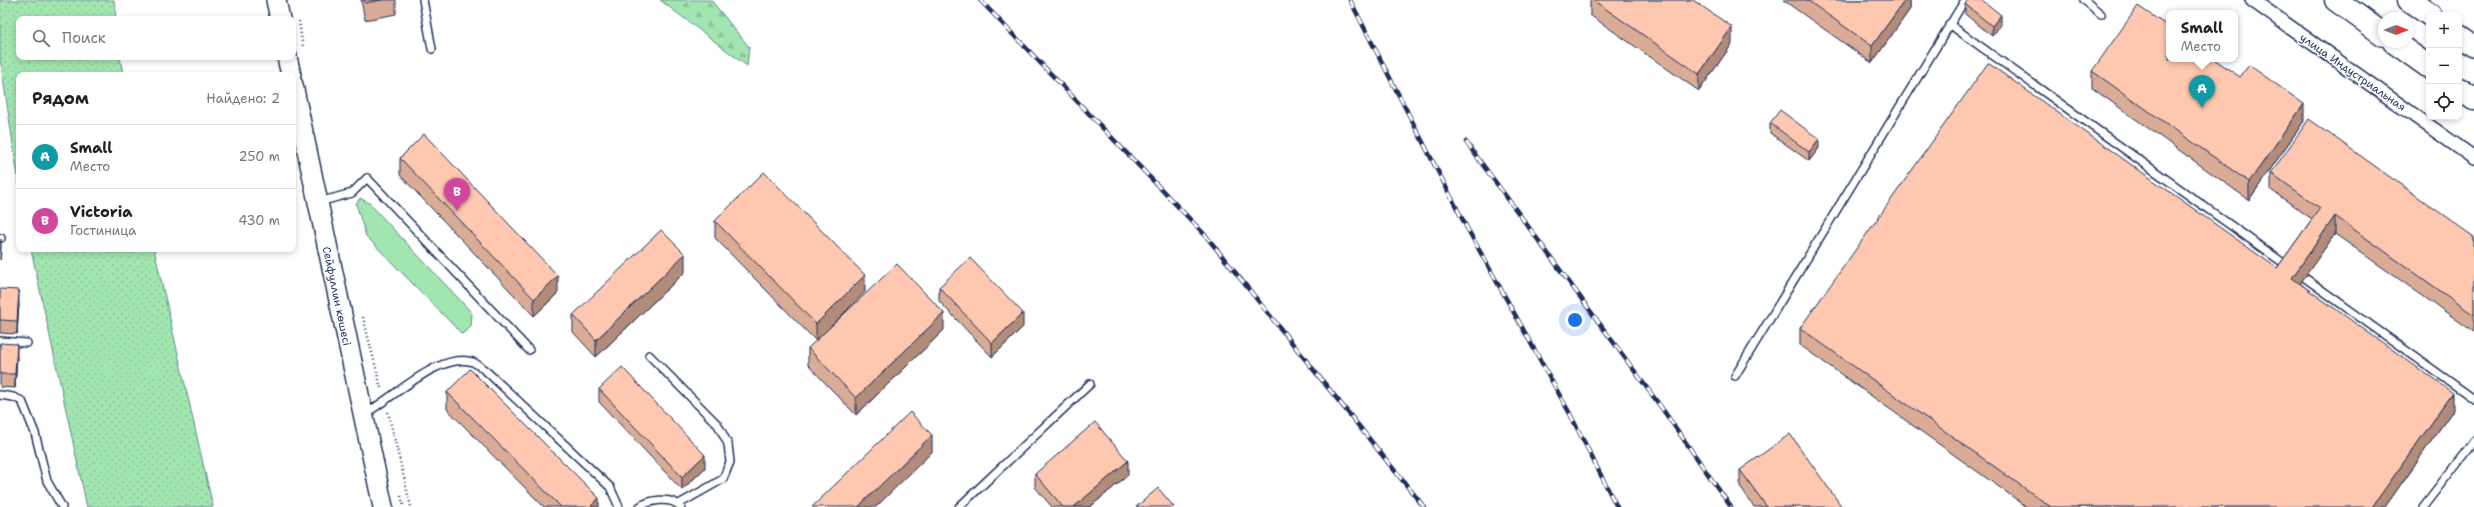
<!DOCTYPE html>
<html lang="ru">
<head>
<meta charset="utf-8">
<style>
  body { margin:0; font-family:"Shantell Sans",sans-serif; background:#f2f2f2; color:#222 }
  .controls { position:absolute; right:12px; top:12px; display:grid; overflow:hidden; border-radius:8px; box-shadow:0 2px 6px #0003 }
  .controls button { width:36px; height:36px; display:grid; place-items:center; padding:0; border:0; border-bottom:1px solid #e0e0e0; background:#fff; color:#222; font:20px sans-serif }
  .compass { position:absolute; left:2378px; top:12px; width:36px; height:36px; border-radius:50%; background:#fff; box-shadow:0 2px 6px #0003; rotate:90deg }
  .you { position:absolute; left:1575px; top:320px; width:14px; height:14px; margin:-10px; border:3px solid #fff; border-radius:50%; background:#1a73e8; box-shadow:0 0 0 6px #1a73e833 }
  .badge { display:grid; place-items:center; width:26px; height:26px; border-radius:50%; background:#db2777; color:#fff; font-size:13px; font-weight:700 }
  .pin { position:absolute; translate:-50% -33px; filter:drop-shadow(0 1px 2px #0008) }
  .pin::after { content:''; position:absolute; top:21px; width:14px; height:12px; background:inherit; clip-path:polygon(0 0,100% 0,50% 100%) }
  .popup { position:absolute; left:2166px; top:10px; width:72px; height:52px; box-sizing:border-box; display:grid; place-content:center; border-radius:8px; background:#fff; filter:drop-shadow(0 1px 3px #0005); font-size:13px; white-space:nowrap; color:#767676 }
  .popup b { font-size:15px; color:#222 }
  .popup::after { content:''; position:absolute; left:50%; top:100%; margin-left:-8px; border:8px solid transparent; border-top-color:#fff }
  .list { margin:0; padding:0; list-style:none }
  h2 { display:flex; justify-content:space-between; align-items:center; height:52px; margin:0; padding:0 16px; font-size:17px }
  h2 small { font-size:13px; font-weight:400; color:#767676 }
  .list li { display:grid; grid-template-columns:26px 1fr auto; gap:12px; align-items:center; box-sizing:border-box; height:64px; padding:0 16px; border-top:1px solid #e0e0e0 }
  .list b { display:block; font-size:15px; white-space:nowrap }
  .list p { margin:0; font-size:13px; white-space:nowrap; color:#767676 }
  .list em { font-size:13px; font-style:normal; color:#767676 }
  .icon { flex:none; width:22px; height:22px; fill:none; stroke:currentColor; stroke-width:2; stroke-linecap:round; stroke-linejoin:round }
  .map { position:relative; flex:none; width:2474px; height:507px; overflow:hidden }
  .search { position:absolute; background:#fff; box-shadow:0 2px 6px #0003; left:16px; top:16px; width:280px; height:44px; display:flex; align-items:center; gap:10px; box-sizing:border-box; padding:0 14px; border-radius:8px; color:#767676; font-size:15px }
  .panel { position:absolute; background:#fff; box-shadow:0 2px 6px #0003; left:16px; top:72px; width:280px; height:180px; border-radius:8px }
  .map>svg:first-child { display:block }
  .grass { fill:url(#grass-dots); stroke:#5e8a87 }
  .forest { fill:url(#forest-firs); stroke:#5e8a87 }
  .green { fill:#a1e5b0; stroke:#5e8a87 }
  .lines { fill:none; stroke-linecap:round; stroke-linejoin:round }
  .lane-casing { stroke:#1b2f5e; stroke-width:10 }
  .street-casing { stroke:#1b2f5e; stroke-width:16 }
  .secondary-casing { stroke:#1b2f5e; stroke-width:22 }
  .highway-casing { stroke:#1b2f5e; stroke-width:25 }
  .path { stroke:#1b2f5e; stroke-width:2.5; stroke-dasharray:1 3; stroke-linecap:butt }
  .lane { stroke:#fff; stroke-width:7 }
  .street { stroke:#fff; stroke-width:13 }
  .secondary { stroke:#fff; stroke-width:19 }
  .highway { stroke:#fff; stroke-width:22 }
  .rail-casing { stroke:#1b2f5e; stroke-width:4.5 }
  .rail { stroke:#fff; stroke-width:3; stroke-dasharray:9; stroke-linecap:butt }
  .wall { fill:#daac96; stroke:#1b2f5e }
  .shaded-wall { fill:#b18c7a; stroke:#1b2f5e }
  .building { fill:#fdc8af; stroke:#1b2f5e }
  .labels { text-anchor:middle; stroke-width:3; stroke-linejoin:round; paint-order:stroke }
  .street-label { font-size:11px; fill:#1b2f5e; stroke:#fff }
</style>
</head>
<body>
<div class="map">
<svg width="2474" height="507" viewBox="0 0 2474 507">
  <defs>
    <pattern id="grass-dots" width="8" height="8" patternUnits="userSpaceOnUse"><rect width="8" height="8" fill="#a1e5b0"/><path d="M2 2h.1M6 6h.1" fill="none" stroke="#8ac59a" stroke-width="1.8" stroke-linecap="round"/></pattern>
    <pattern id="forest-firs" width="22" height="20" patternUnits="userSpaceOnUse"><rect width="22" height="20" fill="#a1e5b0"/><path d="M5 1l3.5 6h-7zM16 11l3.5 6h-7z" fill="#8ac59a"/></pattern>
  </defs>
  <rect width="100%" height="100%" fill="#fff"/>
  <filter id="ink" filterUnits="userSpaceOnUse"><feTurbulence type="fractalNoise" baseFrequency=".025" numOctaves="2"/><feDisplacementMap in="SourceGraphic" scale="8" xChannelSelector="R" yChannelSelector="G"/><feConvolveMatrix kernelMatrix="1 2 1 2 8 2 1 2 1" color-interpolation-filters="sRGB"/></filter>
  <g filter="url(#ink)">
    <path class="grass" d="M0,0H114L116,19H19V57H120L123,75H19V184L0,58Z
      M31,249H154L213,507H87Z"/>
    <path class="forest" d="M660,0H711L749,47L747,66Z"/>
    <path class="green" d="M360,198L369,203L472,313L471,327L462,334L366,236L356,204Z"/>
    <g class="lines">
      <defs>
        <path id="lane" d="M423,0L432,49
          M2084,0L2101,14
          M1949,24L2289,267
          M319,202L352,193L367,178L529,350
          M0,238H1
          M2298,273L2474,399
          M0,341L27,343
          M649,355L718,425L728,444L730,462L723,479L679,504
          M1735,376L1965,0
          M0,395L13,397L22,401L35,433L47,481L62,507
          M364,414C393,399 439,351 473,362C477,364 482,368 486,371L610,487L619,507
          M639,507C649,500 671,496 681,507
          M959,507L1090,384
          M2423,507L2474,441"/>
        <path id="street" d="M2252,0L2474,158"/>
        <path id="secondary" d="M276,0L280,19
          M287,57L291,75
          M293,85L383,507"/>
        <path id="highway" d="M2336,0L2384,35
          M2409,0L2430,15
          M2459,35L2474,46
          M2394,42L2429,67
          M2459,89L2474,99"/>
      </defs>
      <use href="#lane" class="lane-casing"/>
      <use href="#street" class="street-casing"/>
      <use href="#secondary" class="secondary-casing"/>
      <use href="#highway" class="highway-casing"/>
      <path class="path" d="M299,21L303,48
        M363,317L381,388
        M388,412L411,507
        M401,496L404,507"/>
      <use href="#lane" class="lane"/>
      <use href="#street" class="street"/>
      <use href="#secondary" class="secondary"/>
      <use href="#highway" class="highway"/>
      <defs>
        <path id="rail" d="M980,0L1206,236L1424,507
          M1350,0L1467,228L1569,412L1617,507
          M1466,142L1661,407L1731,507"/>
      </defs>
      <use href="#rail" class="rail-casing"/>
      <use href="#rail" class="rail"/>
    </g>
    <path class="wall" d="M361,0H396V14L365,20Z
      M1590,0H1693L1732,44L1699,91L1590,15Z
      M1783,0H1910V9L1872,63Z
      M1965,4L2001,25L1992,36L1965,14Z
      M2169,59L2304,121L2249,200L2092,88V71Z
      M1770,123L1819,148L1809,161L1770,133Z
      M400,158L558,293L534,316L400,175Z
      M2271,173L2474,237V332L2335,234L2300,283L2453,410L2385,507H2027L1800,345V328L2277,268L2312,219L2271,190Z
      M715,221L865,292L816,341L715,238Z
      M685,272L596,357L573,332V315Z
      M939,287L1023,327L992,357L939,301Z
      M0,289L19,304L17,334L0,333Z
      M944,330L856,415L808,365V348Z
      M0,343L17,357L15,388L0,387Z
      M599,389L705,468L682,490L599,402Z
      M447,392L599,507H544L447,409Z
      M1740,470L1842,507H1754L1740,487Z
      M1035,474L1128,475L1090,507H1052L1035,487Z"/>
    <path class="shaded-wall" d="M1905,0H1910V9L1872,63V46Z
      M2001,15V25L1992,36V26Z
      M1732,27V44L1699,91V74Z
      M2304,104V121L2249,200V182Z
      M1819,139V148L1809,161V152Z
      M2335,216V234L2292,295V278Z
      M1,239V253L0,260V247Z
      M685,254V272L596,357V340Z
      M865,275V292L816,341V324Z
      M558,276V293L534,316V299Z
      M19,290V304L17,334V321Z
      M944,313V330L856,415V398Z
      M1023,313V327L992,357V343Z
      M17,344V357L15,388V374Z
      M2453,393V410L2385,507H2372Z
      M932,435V452L876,507H858Z
      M705,455V468L682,490V477Z
      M1128,461V475L1090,507H1074Z
      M599,498V507H590Z"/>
    <path class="building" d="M364,0H381L365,3Z
      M1593,0H1693L1732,27L1699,74Z
      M1807,0H1905L1872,46Z
      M1968,0H1982L2001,15L1992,26L1965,4Z
      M2138,6L2169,27V59H2214L2240,77L2249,65L2304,104L2249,182L2092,71Z
      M1988,63L2277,268L2320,208L2271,173L2309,119L2474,237V315L2335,216L2292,278L2453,393L2372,507H2051L1800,328Z
      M1780,110L1819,139L1809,152L1770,123Z
      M424,134L558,276L534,299L400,158Z
      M764,172L865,275L816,324L715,221Z
      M661,230L685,254L596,340L573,315Z
      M970,258L1023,313L992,343L939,287Z
      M897,264L944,313L856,398L808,348Z
      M0,289L19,290L17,321L0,320Z
      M0,343L17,344L15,374H0Z
      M622,367L705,455L682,477L599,389Z
      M470,369L599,498L590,507H561L447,392Z
      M910,412L932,435L858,507H812Z
      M1095,422L1128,461L1074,507H1063L1035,474Z
      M1790,434L1842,507H1767L1740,470Z
      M1158,488L1174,507H1136Z"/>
  </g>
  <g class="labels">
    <g class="street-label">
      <text transform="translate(2353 72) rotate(35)" y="4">улица Индустриальная</text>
      <text transform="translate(337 296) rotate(78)" y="4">Сейфуллин көшесі</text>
    </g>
  </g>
</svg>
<div class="controls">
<button>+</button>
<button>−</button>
<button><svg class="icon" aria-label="locate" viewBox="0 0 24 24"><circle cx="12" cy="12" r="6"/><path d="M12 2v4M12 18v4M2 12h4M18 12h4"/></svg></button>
</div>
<svg class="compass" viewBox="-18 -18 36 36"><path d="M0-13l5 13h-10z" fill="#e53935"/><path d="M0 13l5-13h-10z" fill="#767676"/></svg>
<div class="you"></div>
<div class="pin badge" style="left:2202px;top:108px;background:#0f9aa8">A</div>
<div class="popup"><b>Small</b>Место</div>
<div class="pin badge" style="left:457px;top:211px;background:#d1479c">B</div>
<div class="search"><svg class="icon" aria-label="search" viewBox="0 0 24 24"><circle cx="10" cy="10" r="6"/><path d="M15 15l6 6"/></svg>Поиск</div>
<section class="panel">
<h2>Рядом<small>Найдено: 2</small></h2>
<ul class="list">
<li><span class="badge" style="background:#0f9aa8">A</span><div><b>Small</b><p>Место</p></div><em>250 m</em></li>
<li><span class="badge" style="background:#d1479c">B</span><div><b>Victoria</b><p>Гостиница</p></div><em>430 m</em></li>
</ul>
</section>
</div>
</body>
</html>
